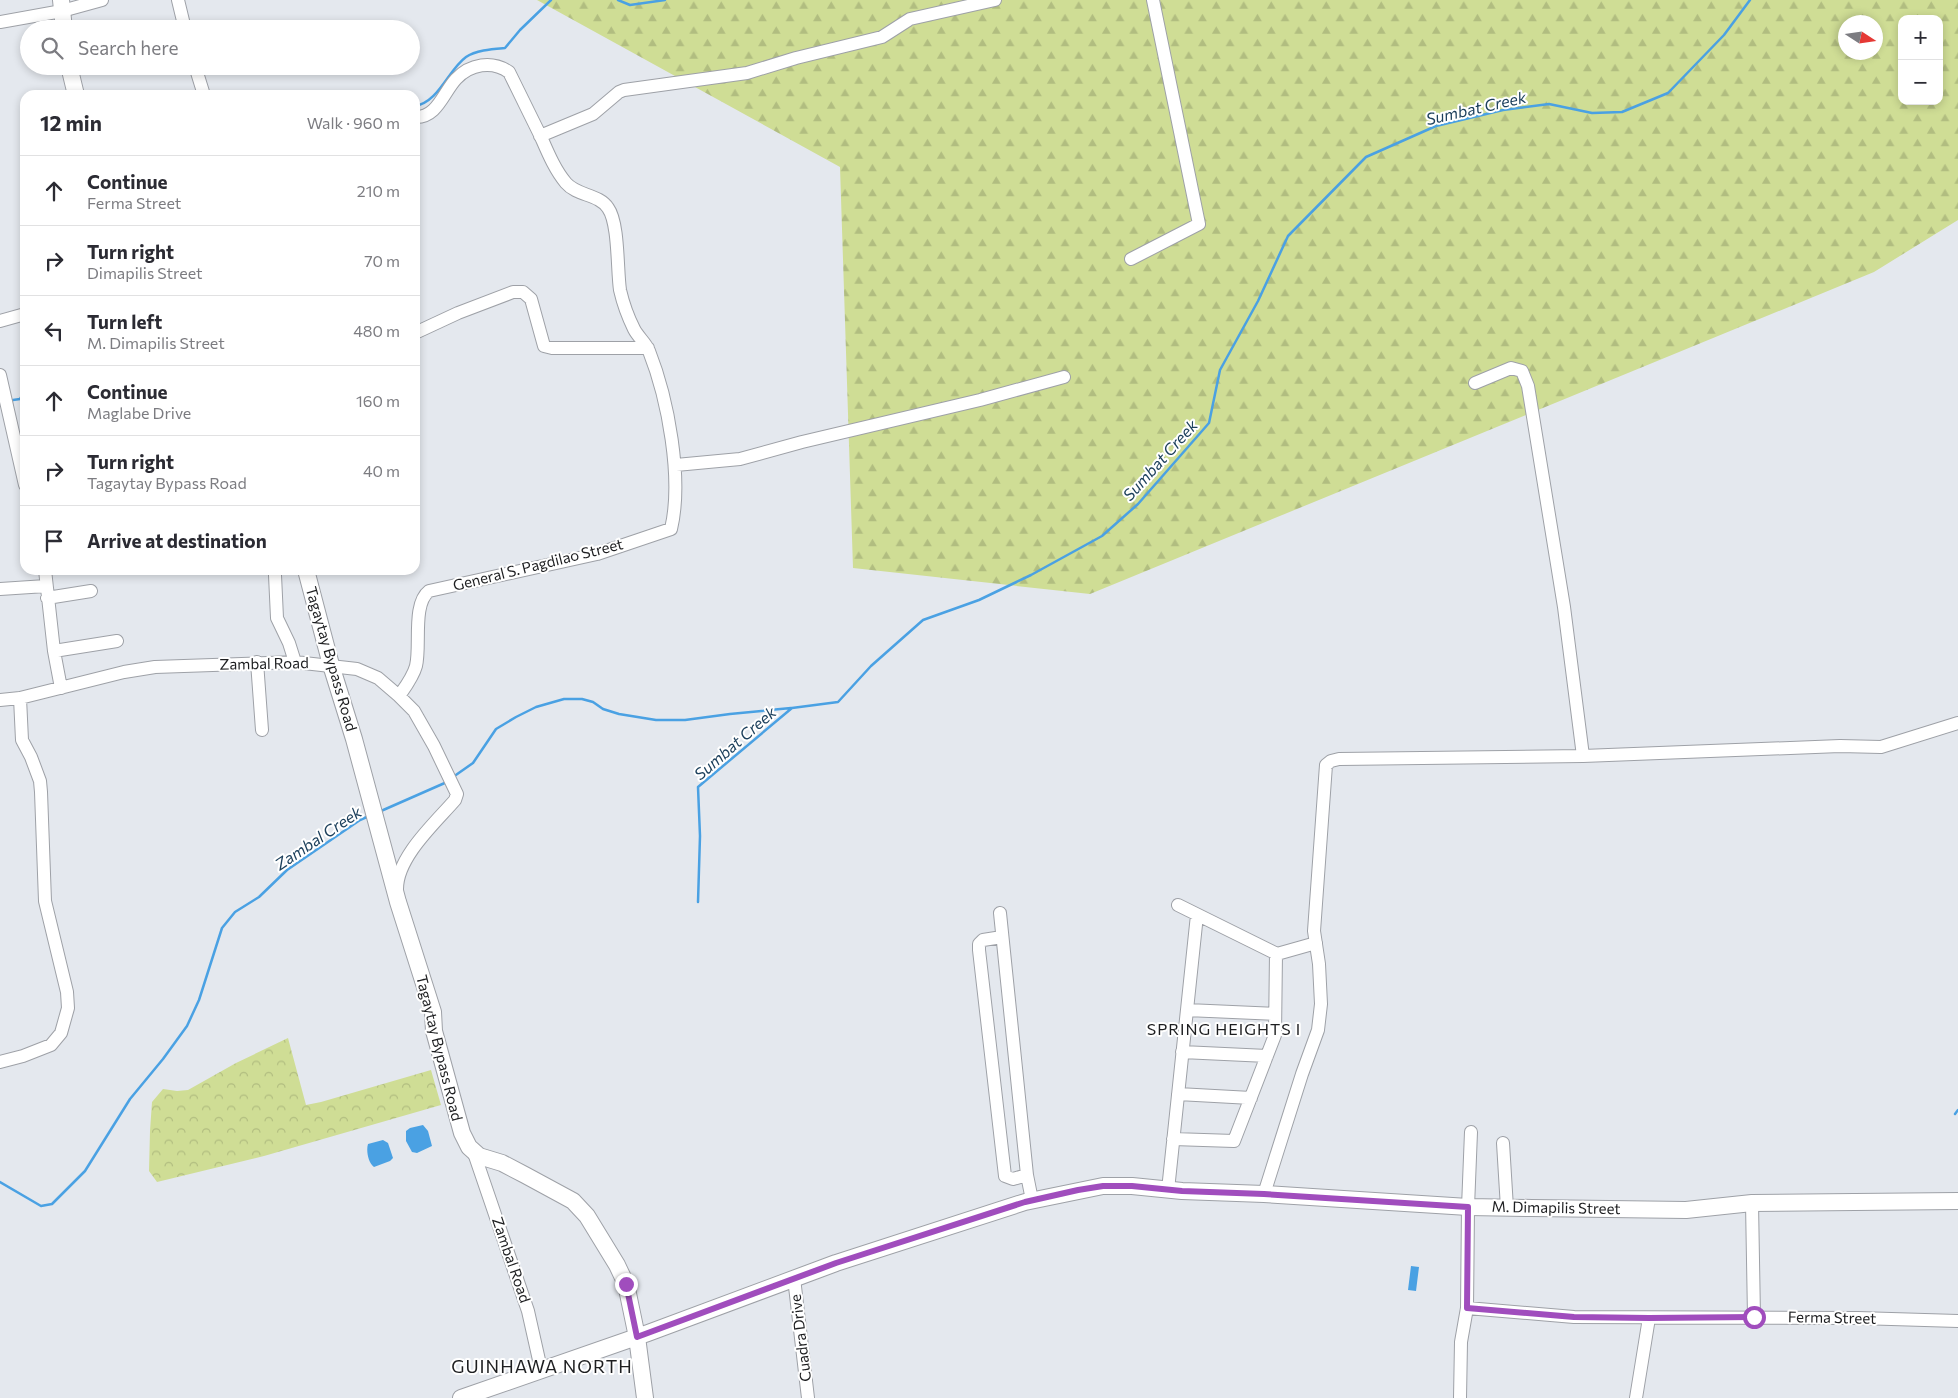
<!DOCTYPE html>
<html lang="en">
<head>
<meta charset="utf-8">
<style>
  body { margin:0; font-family:Commissioner,sans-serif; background:#f7f7f7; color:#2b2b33 }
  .controls { position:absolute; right:15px; top:15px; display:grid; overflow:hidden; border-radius:10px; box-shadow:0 2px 8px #0003 }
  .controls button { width:45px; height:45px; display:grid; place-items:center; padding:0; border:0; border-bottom:1px solid #e1e1e2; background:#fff; color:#2b2b33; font:25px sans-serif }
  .compass { position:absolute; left:1838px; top:15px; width:45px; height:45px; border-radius:50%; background:#fff; box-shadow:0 2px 8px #0003; rotate:102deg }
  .stop { position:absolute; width:15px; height:15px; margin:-11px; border:4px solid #a04dbd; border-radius:50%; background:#fff }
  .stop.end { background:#a04dbd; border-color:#fff; box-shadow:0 1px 5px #0008 }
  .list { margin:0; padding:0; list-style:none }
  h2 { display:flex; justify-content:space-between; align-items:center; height:65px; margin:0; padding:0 20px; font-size:21px }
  h2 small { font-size:16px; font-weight:400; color:#7c7c81 }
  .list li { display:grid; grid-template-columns:32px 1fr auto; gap:15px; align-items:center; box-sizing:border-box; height:70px; padding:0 20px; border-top:1px solid #e1e1e2 }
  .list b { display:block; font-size:19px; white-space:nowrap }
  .list p { margin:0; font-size:16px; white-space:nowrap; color:#7c7c81 }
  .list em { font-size:16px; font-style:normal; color:#7c7c81 }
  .icon { flex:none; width:28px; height:28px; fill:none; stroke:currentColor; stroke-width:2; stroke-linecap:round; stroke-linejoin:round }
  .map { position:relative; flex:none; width:1958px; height:1398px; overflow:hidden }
  .search { position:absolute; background:#fff; box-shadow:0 2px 8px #0003; left:20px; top:20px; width:400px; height:55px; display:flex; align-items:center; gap:12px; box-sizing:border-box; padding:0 18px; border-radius:28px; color:#7c7c81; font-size:19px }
  .panel { position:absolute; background:#fff; box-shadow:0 2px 8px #0003; left:20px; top:90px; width:400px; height:485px; border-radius:15px }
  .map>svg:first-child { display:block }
  .forest { fill:url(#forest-firs); fill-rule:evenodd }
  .park { fill:url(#park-crowns) }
  .water { fill:#4aa1e3 }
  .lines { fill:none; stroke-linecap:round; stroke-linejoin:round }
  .stream { stroke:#4aa1e3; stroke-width:2.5 }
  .minor-casing { stroke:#9ea1a7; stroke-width:14 }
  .major-casing { stroke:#9ea1a7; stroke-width:18 }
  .minor { stroke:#fff; stroke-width:12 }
  .major { stroke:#fff; stroke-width:16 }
  .route { stroke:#a04dbd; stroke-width:6 }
  .labels { text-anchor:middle; stroke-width:4; stroke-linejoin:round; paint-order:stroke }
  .street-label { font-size:15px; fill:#1d1e20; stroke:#fff }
  .water-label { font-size:16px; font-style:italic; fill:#1d405c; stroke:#fff }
  .neighbourhood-label { font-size:16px; letter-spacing:1px; fill:#1d1e20; stroke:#fff }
  .quarter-label { font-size:18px; letter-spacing:1px; fill:#1d1e20; stroke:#fff }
</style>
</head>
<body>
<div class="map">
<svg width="1958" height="1398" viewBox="0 0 1958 1398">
  <defs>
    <pattern id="forest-firs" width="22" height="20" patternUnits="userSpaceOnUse" patternTransform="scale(1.25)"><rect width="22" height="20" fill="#cfdd95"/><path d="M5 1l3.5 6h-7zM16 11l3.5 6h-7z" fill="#b1bd80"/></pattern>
    <pattern id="park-crowns" width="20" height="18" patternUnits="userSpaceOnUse" patternTransform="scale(1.25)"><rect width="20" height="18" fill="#cfdd95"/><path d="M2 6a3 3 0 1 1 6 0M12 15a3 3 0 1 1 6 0" fill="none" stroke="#b1bd80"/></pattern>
  </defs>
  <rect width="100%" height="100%" fill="#e4e8ee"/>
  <path class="forest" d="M537,0H1958V220L1874,272L1090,594L853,568L840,167ZM1902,19H1939V101H1902ZM1846,22H1876V52H1846Z"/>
  <path class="park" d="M288,1038L306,1105L321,1102L431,1070L441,1105L264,1156L157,1182L149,1171L150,1131L152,1102L163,1089L177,1091L188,1090L236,1063Z"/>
  <path class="water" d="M423,1125L428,1131L432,1146L417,1153L412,1152L406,1141V1131L410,1128Z
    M383,1140L388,1143L393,1158L390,1161L374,1167C368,1163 366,1150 368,1144Z
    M1411,1266L1419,1267L1416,1291L1408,1290Z"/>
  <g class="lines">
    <path class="stream" d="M618,0L630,5L665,0
      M415,106C439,102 448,70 466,57C476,50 493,49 505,48L520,30L551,0
      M13,400L20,399L25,391
      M453,777L473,763L496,729L516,717L536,707L564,699H582L593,702L603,709L619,714L656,720H685L730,714L791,708
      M381,811L447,782
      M698,902L700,836L698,787L792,708L838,702L871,666L923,620L979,600L1031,575L1102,536L1138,504L1209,423L1220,370L1258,301L1288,236L1366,157L1436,126L1503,110L1549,104L1592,113L1622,112L1668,93L1724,35L1750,0
      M1955,1114L1958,1110
      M0,1182L41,1206L52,1204L85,1171L130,1099L163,1059L187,1026L199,1000L222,928L235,912L259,897L287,870L360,820L369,816"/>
    <defs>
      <path id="minor" d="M178,0L185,29
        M0,22L62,11L102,0
        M195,66L204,95
        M540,136L593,114L619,92L624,90L747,73L796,58L882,37L910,19L995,0
        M1131,259L1199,224L1153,0
        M0,321L25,314
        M415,333L458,313L513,292H523L531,299L544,346L552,348H648
        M0,375L25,485
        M1475,383L1511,368L1522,371L1528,386L1564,607L1583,756
        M676,465L740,459L802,442L980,400L1064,377
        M45,570L54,651L61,688
        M275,575L277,618L289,643L295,662
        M0,589L46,586
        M47,598L91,591
        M54,651L117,641
        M257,662L262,730
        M399,696C406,686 413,677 416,666C421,646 412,604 429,591L597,554L671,529C683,479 668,399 649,351C646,343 638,337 634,329C628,317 623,303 620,290C617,270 619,223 608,208C599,194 577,196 566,183C555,170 548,153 541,137C530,115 520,94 509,72C492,60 470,64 456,79C443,93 437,118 415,117
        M0,700L20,698L124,672L155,667L295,662L357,669L378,678L399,696L414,711L434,746L457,794L455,800C435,823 397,857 397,889
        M1178,905L1277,954L1316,943
        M1000,913L1027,1175L1032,1200
        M1002,937L983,940L979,944V950L1005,1176L1013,1179L1027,1175
        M1187,1010L1275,1014
        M1182,1052L1267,1056
        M0,1062L23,1056L51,1045L61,1033L68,1008L67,992L45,901L41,792L40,781L31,757L22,740L20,698
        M1178,1094L1251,1098
        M1173,1139L1234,1141L1275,1035L1276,953
        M1503,1143L1507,1208
        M474,1153L528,1311L541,1369
        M1168,1190L1197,915
        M1264,1194L1302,1074L1318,1030L1321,1004L1319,964L1314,931L1326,765L1331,761L1339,759L1583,756L1840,746L1881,747L1958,723
        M1752,1203L1754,1317
        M794,1278L808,1398
        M1467,1308L1574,1317L1858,1318L1958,1321
        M1460,1398L1461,1342L1467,1308L1468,1207L1471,1132
        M1636,1398L1649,1318"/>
      <path id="major" d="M61,0L64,29
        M69,66L76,95
        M306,570L331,665L354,739L398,902L433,1012L434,1031L462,1133L469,1147L479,1156L502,1163L525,1175L573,1201L587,1216L617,1265L626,1284L637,1337L645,1398
        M461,1398L648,1333L836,1263L1025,1202L1103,1186H1132L1182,1191L1264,1194L1468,1207L1532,1208L1686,1210L1752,1203L1958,1201"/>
    </defs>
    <use href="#minor" class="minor-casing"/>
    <use href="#major" class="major-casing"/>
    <use href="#minor" class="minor"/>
    <use href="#major" class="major"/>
  </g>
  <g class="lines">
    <path class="route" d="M626,1284L637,1337L836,1263L1025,1202L1078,1190L1103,1186H1132L1182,1191L1264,1194L1468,1207L1467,1308L1574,1317L1649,1318L1754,1317"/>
  </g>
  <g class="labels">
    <g class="street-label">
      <text transform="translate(538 565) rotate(-14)" y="5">General S. Pagdilao Street</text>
      <text transform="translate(331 659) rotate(74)" y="5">Tagaytay Bypass Road</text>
      <text transform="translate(264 664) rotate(-1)" y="5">Zambal Road</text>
      <text transform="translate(439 1048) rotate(76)" y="5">Tagaytay Bypass Road</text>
      <text transform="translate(1556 1208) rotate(1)" y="5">M. Dimapilis Street</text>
      <text transform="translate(511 1260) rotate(71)" y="5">Zambal Road</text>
      <text transform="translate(1832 1318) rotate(1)" y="5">Ferma Street</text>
      <text transform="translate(801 1338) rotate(-97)" y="5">Cuadra Drive</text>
    </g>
    <g class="water-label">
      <text transform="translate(1476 108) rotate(-13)" y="6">Sumbat Creek</text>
      <text transform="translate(1160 460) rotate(-48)" y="6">Sumbat Creek</text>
      <text transform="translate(735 743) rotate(-41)" y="6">Sumbat Creek</text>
      <text transform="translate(318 838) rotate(-34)" y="6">Zambal Creek</text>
    </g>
    <g class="neighbourhood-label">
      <text x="1224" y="1035">SPRING HEIGHTS I</text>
    </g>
    <g class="quarter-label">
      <text x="542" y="1373">GUINHAWA NORTH</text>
    </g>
  </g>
</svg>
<div class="controls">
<button>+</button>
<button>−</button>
</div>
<svg class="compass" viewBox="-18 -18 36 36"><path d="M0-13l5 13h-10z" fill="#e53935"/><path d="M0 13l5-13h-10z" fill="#7c7c81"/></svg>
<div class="stop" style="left:1754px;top:1317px"></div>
<div class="stop end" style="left:626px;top:1284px"></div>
<div class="search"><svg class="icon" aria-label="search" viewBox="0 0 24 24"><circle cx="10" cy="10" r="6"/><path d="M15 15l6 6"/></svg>Search here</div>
<section class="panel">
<h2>12 min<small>Walk · 960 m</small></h2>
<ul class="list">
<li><svg class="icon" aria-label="ahead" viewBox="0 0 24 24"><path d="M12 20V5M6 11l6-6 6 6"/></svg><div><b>Continue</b><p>Ferma Street</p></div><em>210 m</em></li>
<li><svg class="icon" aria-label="right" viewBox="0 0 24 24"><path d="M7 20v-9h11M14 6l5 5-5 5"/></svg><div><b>Turn right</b><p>Dimapilis Street</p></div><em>70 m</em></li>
<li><svg class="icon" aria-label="left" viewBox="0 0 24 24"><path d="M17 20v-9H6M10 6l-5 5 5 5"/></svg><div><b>Turn left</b><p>M. Dimapilis Street</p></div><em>480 m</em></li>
<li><svg class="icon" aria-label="ahead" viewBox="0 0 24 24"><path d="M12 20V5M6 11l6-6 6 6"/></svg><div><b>Continue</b><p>Maglabe Drive</p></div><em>160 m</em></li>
<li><svg class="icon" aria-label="right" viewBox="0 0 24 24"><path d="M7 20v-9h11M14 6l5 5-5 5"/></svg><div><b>Turn right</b><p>Tagaytay Bypass Road</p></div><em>40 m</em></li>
<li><svg class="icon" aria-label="arrive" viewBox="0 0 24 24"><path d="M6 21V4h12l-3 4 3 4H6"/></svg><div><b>Arrive at destination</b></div></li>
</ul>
</section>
</div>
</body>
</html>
